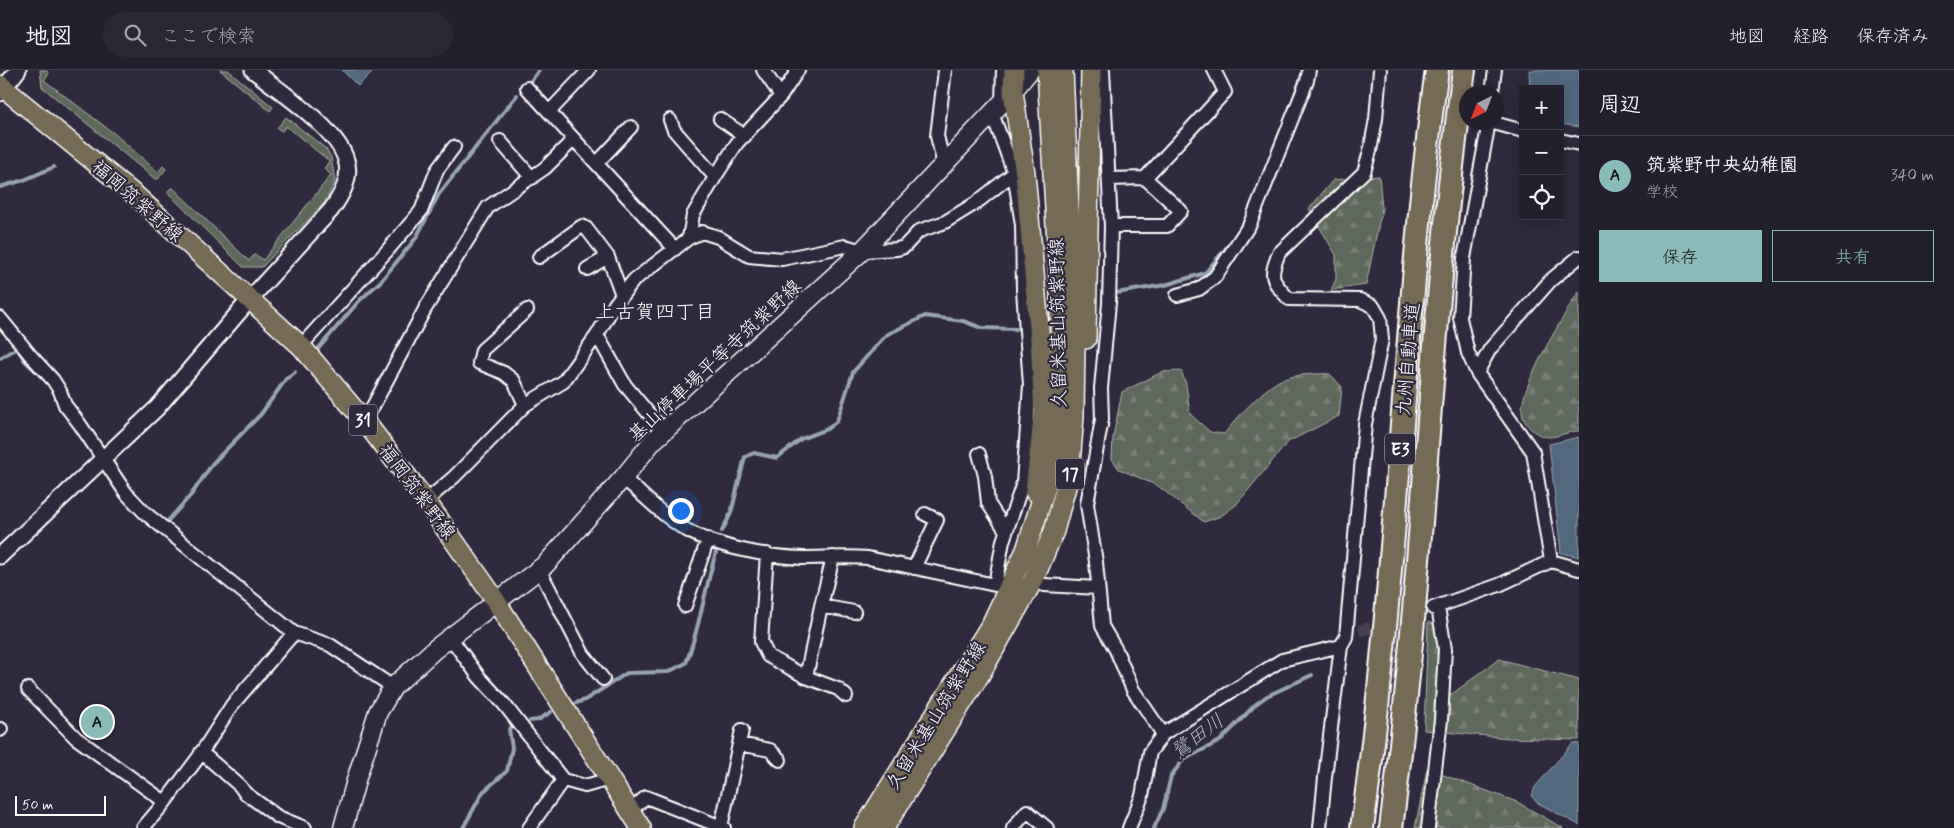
<!DOCTYPE html>
<html lang="ja">
<head>
<meta charset="utf-8">
<style>
  body { margin:0; font-family:Mynerve,"Klee One",sans-serif; background:#2b2836; color:#f1f3f6 }
  .controls { position:absolute; right:15px; top:15px; display:grid; overflow:hidden; border-radius:0px; box-shadow:0 2px 12px #0003 }
  .controls button { width:45px; height:45px; display:grid; place-items:center; padding:0; border:0; border-bottom:1px solid #403e4a; background:#23202e; color:#f1f3f6; font:25px sans-serif }
  .compass { position:absolute; left:1459px; top:15px; width:45px; height:45px; border-radius:50%; background:#23202e; box-shadow:0 2px 12px #0003; rotate:222deg }
  .scale { position:absolute; left:15px; bottom:12px; width:91px; box-sizing:border-box; padding-left:5px; border:2px solid #fff; border-top:0; font-size:14px; line-height:18px; white-space:nowrap; color:#fff; -webkit-text-stroke:4px #2f2a3d; paint-order:stroke }
  .you { position:absolute; left:680px; top:440px; width:18px; height:18px; margin:-12px; border:4px solid #fff; border-radius:50%; background:#1a73e8; box-shadow:0 0 0 8px #1a73e833 }
  .badge { display:grid; place-items:center; width:32px; height:32px; border-radius:50%; background:#8bbbb9; color:#111; font-size:16px; font-weight:700 }
  .pin { position:absolute; translate:-50% -50%; border:2px solid #fff; box-shadow:0 1px 5px #0006 }
  .list { margin:0; padding:0; list-style:none }
  h2 { display:flex; justify-content:space-between; align-items:center; height:65px; margin:0; padding:0 20px; font-size:21px }
  h2 small { font-size:16px; font-weight:400; color:#a3a3aa }
  .list li { display:grid; grid-template-columns:32px 1fr auto; gap:15px; align-items:center; box-sizing:border-box; height:80px; padding:0 20px; border-top:1px solid #403e4a }
  .list b { display:block; font-size:19px; white-space:nowrap }
  .list p { margin:0; font-size:16px; white-space:nowrap; color:#a3a3aa }
  .list em { font-size:16px; font-style:normal; color:#a3a3aa }
  .actions { display:flex; gap:10px; padding:15px 20px }
  .actions a { flex:1; padding:11px 0; border:1px solid #8bbbb9; border-radius:0px; text-align:center; font-size:18px; color:#8bbbb9 }
  .actions .main { background:#8bbbb9; color:#111 }
  .icon { flex:none; width:28px; height:28px; fill:none; stroke:currentColor; stroke-width:2; stroke-linecap:round; stroke-linejoin:round }
  .map { position:relative; flex:none; width:1579px; height:758px; overflow:hidden }
  header { display:flex; align-items:center; gap:30px; box-sizing:border-box; height:70px; padding:0 25px; background:#23202e; border-bottom:1px solid #403e4a }
  header strong { font-size:24px }
  nav { display:flex; gap:28px; margin-inline-start:auto; font-size:18px }
  .search { width:350px; height:45px; background:#2b2836; display:flex; align-items:center; gap:12px; box-sizing:border-box; padding:0 18px; border-radius:28px; color:#a3a3aa; font-size:19px }
  main { display:flex }
  aside { flex:1; background:#23202e }
  .map>svg:first-child { display:block }
  .forest { fill:url(#forest-firs); stroke:#afb3ad }
  .green { fill:#5f675b; stroke:#afb3ad }
  .water { fill:#53677e; stroke:#98a4b2 }
  .lines { fill:none; stroke-linecap:round; stroke-linejoin:round }
  .stream { stroke:#98a4b2; stroke-width:4 }
  .minor-tunnel { stroke:#443f50; stroke-width:12; stroke-dasharray:12 6; stroke-linecap:butt }
  .minor-casing { stroke:#fff; stroke-width:16 }
  .tertiary-casing { stroke:#fff; stroke-width:19 }
  .secondary-casing { stroke:#fff; stroke-width:21 }
  .primary-casing { stroke:#fff; stroke-width:22 }
  .motorway-casing { stroke:#fff; stroke-width:26 }
  .minor { stroke:#2f2a3d; stroke-width:12 }
  .tertiary { stroke:#2f2a3d; stroke-width:15 }
  .secondary { stroke:#2f2a3d; stroke-width:18 }
  .primary { stroke:#756a55; stroke-width:19 }
  .motorway { stroke:#756a55; stroke-width:22 }
  .labels { text-anchor:middle; stroke-width:4.5; stroke-linejoin:round; paint-order:stroke }
  .shield { fill:#2f2a3d; stroke:#c1bfc5; stroke-width:1 }
  .shield-label { font-size:18px; font-weight:bold; fill:#fff }
  .street-label { font-size:19px; fill:#fff; stroke:#2f2a3d }
  .neighbourhood-label { font-size:20px; fill:#fff; stroke:#2f2a3d }
  .water-label { font-size:20px; font-style:italic; fill:#a9b3be; stroke:#2f2a3d }
</style>
</head>
<body>
<header>
<strong>地図</strong>
<div class="search"><svg class="icon" aria-label="search" viewBox="0 0 24 24"><circle cx="10" cy="10" r="6"/><path d="M15 15l6 6"/></svg>ここで検索</div>
<nav><a>地図</a><a>経路</a><a>保存済み</a></nav>
</header>
<main>
<div class="map">
<svg width="1579" height="758" viewBox="0 0 1579 758">
  <defs>
    <pattern id="forest-firs" width="22" height="20" patternUnits="userSpaceOnUse" patternTransform="scale(1.25)"><rect width="22" height="20" fill="#5f675b"/><path d="M5 1l3.5 6h-7zM16 11l3.5 6h-7z" fill="#777e74"/></pattern>
  </defs>
  <rect width="100%" height="100%" fill="#2f2a3d"/>
  <filter id="ink" filterUnits="userSpaceOnUse"><feTurbulence type="fractalNoise" baseFrequency=".02" numOctaves="2"/><feDisplacementMap in="SourceGraphic" scale="10" xChannelSelector="R" yChannelSelector="G"/><feConvolveMatrix kernelMatrix="1 2 1 2 8 2 1 2 1" color-interpolation-filters="sRGB"/></filter>
  <g filter="url(#ink)">
    <path class="forest" d="M1379,106L1382,138L1366,215L1331,220L1336,209V185L1309,139L1333,110Z
      M1579,221V361C1565,361 1552,372 1538,364C1530,360 1523,351 1522,343C1519,317 1565,244 1579,221Z
      M1181,301L1186,314L1190,344L1210,362L1224,364C1237,348 1259,323 1277,312C1288,305 1316,303 1330,304L1342,317L1339,346L1288,372L1236,435L1221,446L1204,452L1158,416L1119,399L1112,389L1113,367L1122,322L1162,302Z
      M1428,552L1446,559L1438,621L1452,624L1499,589L1579,610V670L1509,668L1424,660Z
      M1427,699L1517,732L1563,758H1415Z"/>
    <path class="green" d="M40,0H46L49,4L44,10L116,65L158,102L163,96L166,99L158,109H155L42,17Z
      M220,0H228L273,37L270,41Z
      M286,47L326,79L331,87L335,111L325,132L262,197H243L167,122L172,117L249,191L255,184L263,190L331,105L324,99L329,91L286,56L282,61L277,58Z"/>
    <path class="water" d="M342,0H374L358,16Z
      M1529,0H1579V57L1560,54V19H1530Z
      M1579,367V487L1561,483L1549,374Z
      M1573,673L1579,674V755L1536,732L1532,726L1535,717Z"/>
    <g class="lines">
      <path class="stream" d="M531,11L539,0
        M1291,36L1303,2
        M0,117L24,110L54,97
        M1116,223L1165,215L1205,203L1233,170
        M318,279L359,231L381,211L416,168L439,124L517,25
        M0,288L17,278L25,291L43,308
        M164,453L165,454L191,425L213,393L261,344L286,309L295,302
        M722,461L731,443L745,387L754,383L777,388L801,369L827,359L837,351L853,302L886,265L925,246L963,251L982,258L1016,259
        M576,633L585,630L627,603L668,602L686,593C701,555 705,515 718,476
        M530,651L538,650L551,642
        M463,758L483,722L507,701L512,678L509,659L515,654
        M1154,758L1163,739L1171,706L1183,690L1220,671L1256,634L1267,626L1312,605"/>
      <path class="minor-tunnel" d="M1359,561L1433,538"/>
      <defs>
        <path id="minor" d="M763,0L781,26
          M1103,0L1111,156L1109,233L1101,318L1102,349L1087,434L1096,492L1102,556L1116,580L1133,620L1163,664
          M527,18L675,179
          M1492,22L1495,0
          M1002,32L1003,0
          M549,42L589,0
          M720,49L745,66
          M670,50L674,60L715,107
          M1489,52L1464,188L1460,248L1468,283L1477,303L1533,382L1551,491
          M1490,52L1523,61
          M1560,70L1579,74
          M500,71L532,108
          M597,93L631,57
          M944,95L937,66L945,0
          M1109,109L1145,108L1225,22L1214,0
          M1111,156H1167L1181,141L1145,108
          M689,168L693,145L715,107L737,73L781,26L798,0
          M539,187L582,156L586,158L608,187
          M587,199L608,187L622,225
          M1177,225L1199,219L1215,207L1250,154L1307,11L1309,0
          M0,248L31,286L53,310L60,321L65,335L79,353L126,423L145,443L294,563L330,575L393,617
          M597,265L625,315L664,362
          M301,276L386,182L421,141L437,100L454,77
          M1477,303L1490,279L1551,210L1579,187
          M525,335L514,311L504,303L479,293L482,280L527,240
          M365,351L425,239L488,137L545,98L574,69
          M979,384L985,406L988,433L1006,461
          M623,408C645,426 666,450 692,463C722,478 769,487 803,488C824,488 846,486 868,488L995,515L1003,471L1023,413L1030,315L1023,220L1022,155L1014,103L992,43
          M426,431L454,407L525,335L563,312L597,265L615,234L634,210L689,168L702,162L718,167L749,186L782,189L845,176L862,181L897,179L904,177L919,161L945,152L976,133L1014,103
          M767,484L761,572L768,586L806,607
          M833,487L821,536L806,607L838,619L846,626
          M914,498L937,450L925,444
          M539,499L583,584L603,609
          M1044,515L1098,518
          M685,536L708,469
          M821,536L854,542
          M1433,538L1499,515L1551,491L1579,499
          M450,567L479,607L504,634L563,710
          M28,619L76,668L165,732
          M0,660L1,659
          M739,674L770,680L780,690
          M201,682L240,716L245,723L278,747L305,758
          M631,740L646,727L724,758
          M721,757L742,660
          M143,758L165,732L198,688L232,635L294,563
          M529,758L563,710L585,716L610,709
          M1013,758L1027,741L1047,758
          M1129,758L1142,726L1150,682L1163,664L1282,590L1341,576L1346,567L1365,354L1382,269L1380,248L1373,236L1360,230L1289,229C1271,210 1269,207 1279,183L1364,102L1370,81L1376,49L1380,0
          M1320,758L1325,707L1341,576
          M1428,758L1441,650L1445,579L1438,537"/>
        <path id="tertiary" d="M0,23L18,0
          M0,486L157,338L250,229L331,140C341,126 352,108 346,90C338,59 279,21 253,0"/>
        <path id="secondary" d="M343,758L357,707L378,642L393,617L435,579L546,494L623,408L653,371L862,181L1013,21L1030,0"/>
        <path id="primary" d="M1014,0L1013,21L1025,103L1040,269L1044,342L1035,422
          M0,15L135,125L301,276L370,358L426,431L490,522L641,758
          M1086,269L1091,0
          M864,758L992,553L1026,480L1049,407L1058,346L1060,278V225L1047,0
          M884,758L979,606L1033,511L1054,461L1069,406L1074,346L1075,276L1063,0"/>
        <path id="motorway" d="M1362,758C1384,604 1394,448 1407,293C1415,195 1423,97 1437,0
          M1391,758C1424,506 1429,252 1464,0"/>
      </defs>
      <use href="#minor" class="minor-casing"/>
      <use href="#tertiary" class="tertiary-casing"/>
      <use href="#secondary" class="secondary-casing"/>
      <use href="#primary" class="primary-casing"/>
      <use href="#motorway" class="motorway-casing"/>
      <use href="#minor" class="minor"/>
      <use href="#tertiary" class="tertiary"/>
      <use href="#secondary" class="secondary"/>
      <use href="#primary" class="primary"/>
      <use href="#motorway" class="motorway"/>
    </g>
  </g>
  <g class="labels">
    <g class="shield">
      <rect x="349" y="334.5" width="28" height="31" rx="4"/>
      <rect x="1385" y="363.5" width="30" height="31" rx="4"/>
      <rect x="1056" y="388.5" width="28" height="31" rx="4"/>
    </g>
    <g class="shield-label">
      <text x="363" y="356">31</text>
      <text x="1400" y="385">E3</text>
      <text x="1070" y="410">17</text>
    </g>
    <g class="street-label">
      <text transform="translate(138 130) rotate(41)" y="7">福岡筑紫野線</text>
      <text transform="translate(1057 253) rotate(-91)" y="7">久留米基山筑紫野線</text>
      <text transform="translate(1407 289) rotate(-85)" y="7">九州自動車道</text>
      <text transform="translate(714 290) rotate(-43)" y="7">基山停車場平等寺筑紫野線</text>
      <text transform="translate(418 421) rotate(53)" y="7">福岡筑紫野線</text>
      <text transform="translate(935 645) rotate(-58)" y="7">久留米基山筑紫野線</text>
    </g>
    <g class="neighbourhood-label">
      <text x="655" y="248">上古賀四丁目</text>
    </g>
    <g class="water-label">
      <text transform="translate(1197 666) rotate(-37)" y="7">鷺田川</text>
    </g>
  </g>
</svg>
<div class="controls">
<button>+</button>
<button>−</button>
<button><svg class="icon" aria-label="locate" viewBox="0 0 24 24"><circle cx="12" cy="12" r="6"/><path d="M12 2v4M12 18v4M2 12h4M18 12h4"/></svg></button>
</div>
<svg class="compass" viewBox="-18 -18 36 36"><path d="M0-13l5 13h-10z" fill="#e53935"/><path d="M0 13l5-13h-10z" fill="#a3a3aa"/></svg>
<div class="scale">50 m</div>
<div class="you"></div>
<div class="pin badge" style="left:97px;top:652px">A</div>
</div>
<aside>
<h2>周辺<small></small></h2>
<ul class="list">
<li><span class="badge">A</span><div><b>筑紫野中央幼稚園</b><p>学校</p></div><em>340 m</em></li>
</ul>
<div class="actions"><a class="main">保存</a><a>共有</a></div>
</aside>
</main>
</body>
</html>
